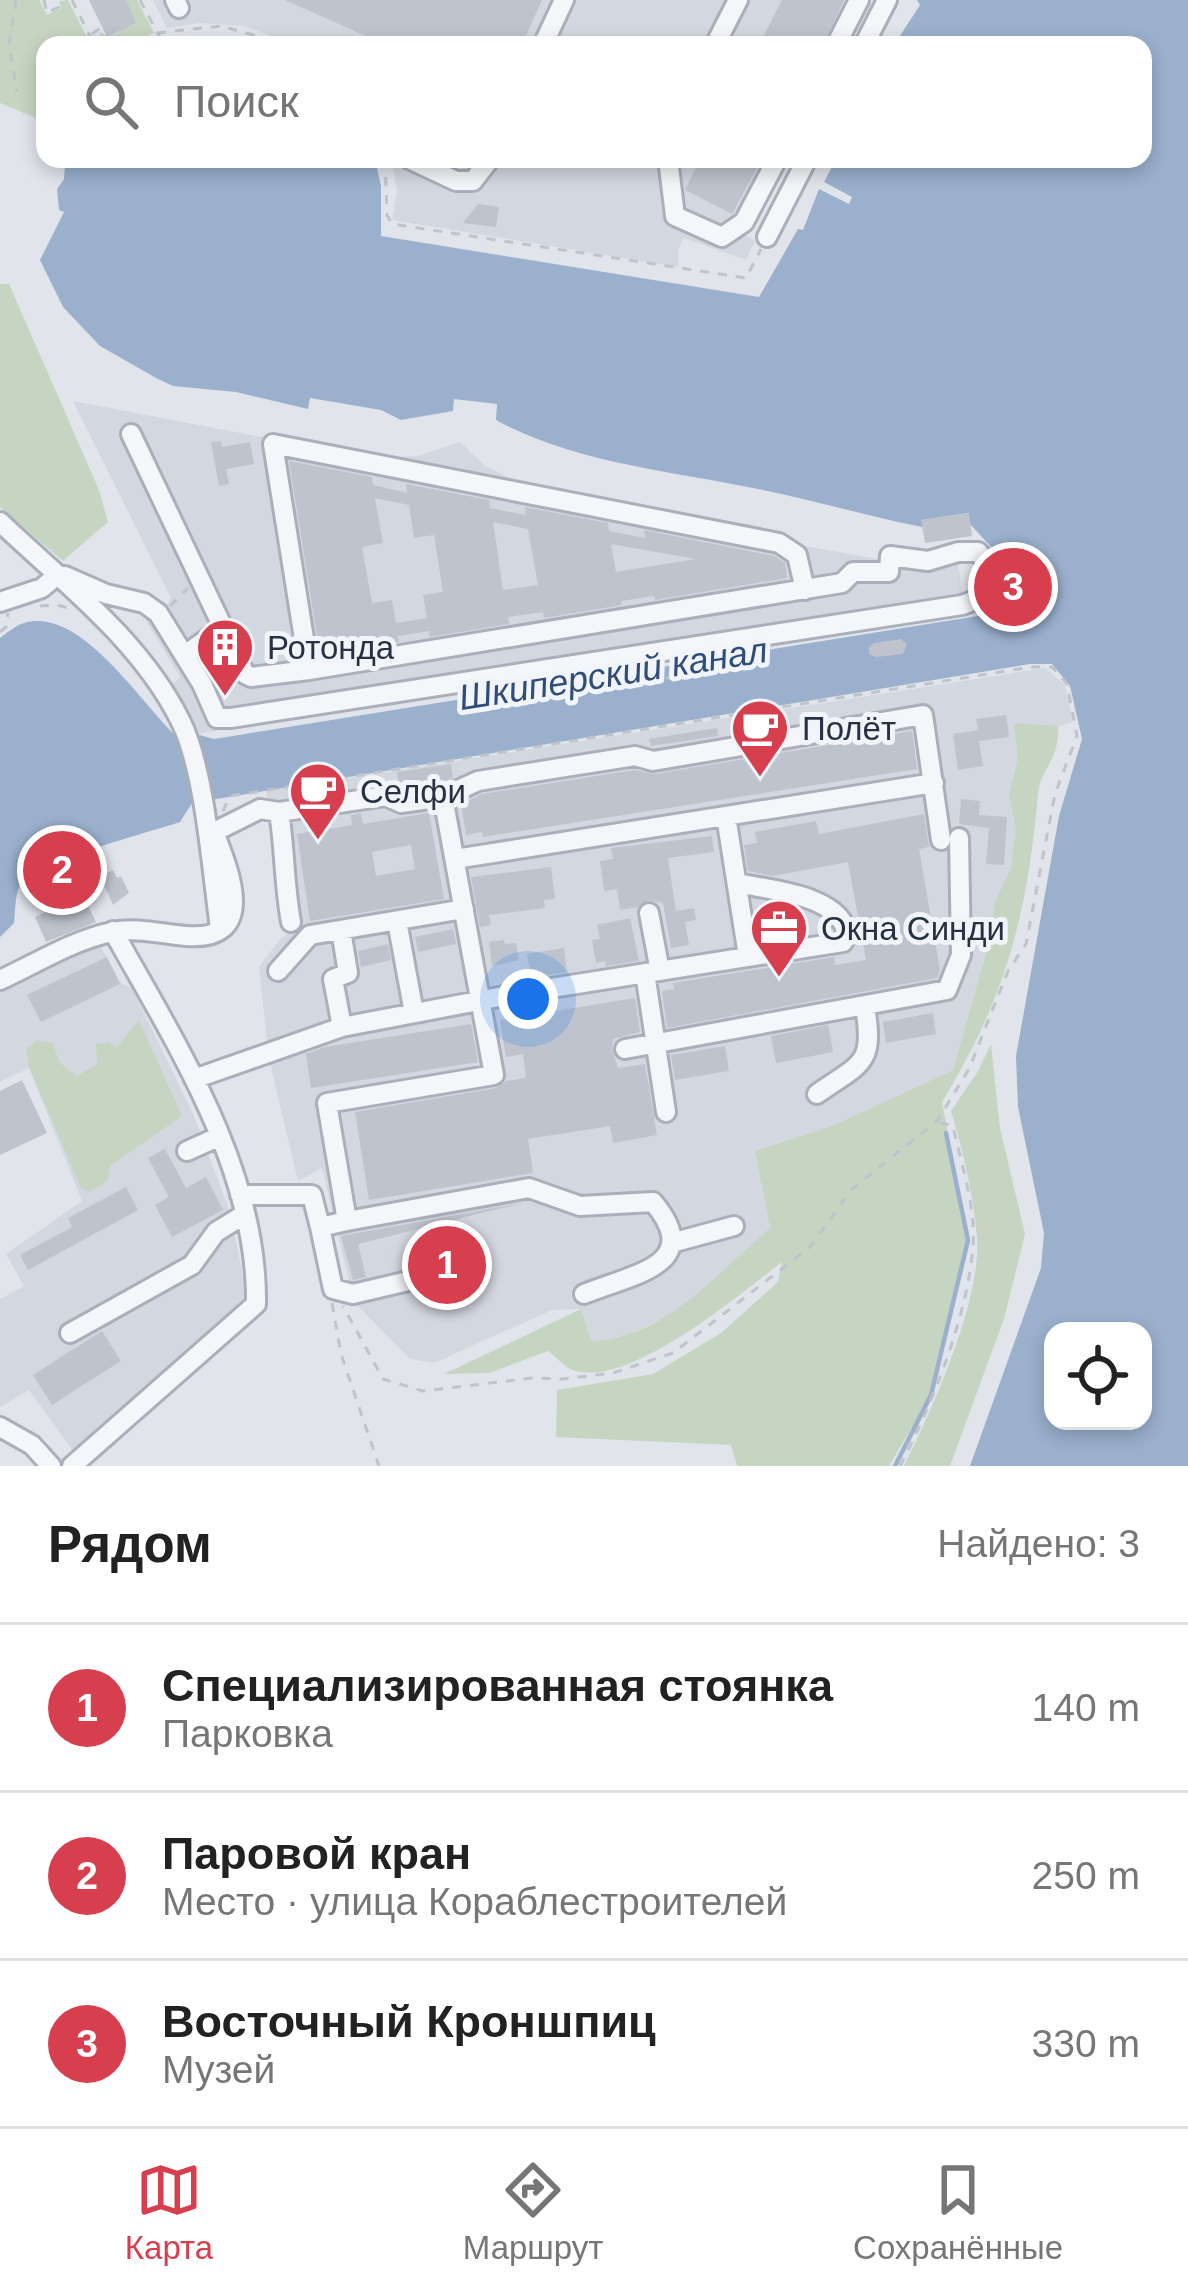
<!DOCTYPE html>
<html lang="ru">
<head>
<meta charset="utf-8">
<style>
  body { margin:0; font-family:Helvetica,sans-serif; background:#f6f6f6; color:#222 }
  .controls { position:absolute; right:36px; bottom:36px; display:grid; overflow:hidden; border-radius:24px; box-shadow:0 6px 18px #0003 }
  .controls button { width:108px; height:108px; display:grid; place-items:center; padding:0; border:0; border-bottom:3px solid #e0e0e0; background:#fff; color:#222; font:60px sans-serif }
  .you { position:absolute; left:528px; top:999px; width:42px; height:42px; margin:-30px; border:9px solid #fff; border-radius:50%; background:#1a73e8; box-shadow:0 0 0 18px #1a73e833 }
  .badge { display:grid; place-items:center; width:78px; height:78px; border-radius:50%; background:#d73f4f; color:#fff; font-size:39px; font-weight:700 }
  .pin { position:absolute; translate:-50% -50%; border:6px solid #fff; box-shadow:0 3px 12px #0006 }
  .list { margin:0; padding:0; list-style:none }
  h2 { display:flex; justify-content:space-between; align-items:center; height:156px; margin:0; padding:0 48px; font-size:51px }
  h2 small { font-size:39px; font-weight:400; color:#767676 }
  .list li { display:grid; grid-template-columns:78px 1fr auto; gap:36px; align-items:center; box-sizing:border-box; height:168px; padding:0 48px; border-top:3px solid #e0e0e0 }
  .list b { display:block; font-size:45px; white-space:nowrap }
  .list p { margin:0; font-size:39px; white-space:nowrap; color:#767676 }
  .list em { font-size:39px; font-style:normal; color:#767676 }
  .icon { flex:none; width:66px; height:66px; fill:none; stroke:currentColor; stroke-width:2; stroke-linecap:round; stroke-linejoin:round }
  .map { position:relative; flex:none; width:1188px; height:1466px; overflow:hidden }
  .search { position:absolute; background:#fff; box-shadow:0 6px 18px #0003; left:36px; right:36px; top:36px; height:132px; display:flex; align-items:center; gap:30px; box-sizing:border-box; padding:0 42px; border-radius:24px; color:#767676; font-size:45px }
  .sheet { height:660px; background:#fff }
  nav { display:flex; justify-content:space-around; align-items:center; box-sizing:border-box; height:168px; border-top:3px solid #e0e0e0; background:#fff; font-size:33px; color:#767676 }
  nav a { display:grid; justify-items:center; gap:6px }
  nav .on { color:#d73f4f }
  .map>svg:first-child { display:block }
  .built { fill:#d3d7e0 }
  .green { fill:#c6d5c2 }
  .water { fill:#9ab0cd; fill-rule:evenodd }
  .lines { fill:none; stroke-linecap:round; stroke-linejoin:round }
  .stream { stroke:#9ab0cd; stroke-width:4.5 }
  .building { fill:#bec3ce; fill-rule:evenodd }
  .minor-casing { stroke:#aaafb9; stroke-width:24 }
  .path { stroke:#bfc3ca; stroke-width:3; stroke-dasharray:9 9; stroke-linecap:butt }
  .minor { stroke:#f4f6f9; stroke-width:18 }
  .labels { text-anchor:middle; stroke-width:10; stroke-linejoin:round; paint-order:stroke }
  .poi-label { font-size:33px; fill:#283144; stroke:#f1f4f8; text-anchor:start }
  .water-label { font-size:36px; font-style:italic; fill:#304d7a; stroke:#f1f4f8 }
</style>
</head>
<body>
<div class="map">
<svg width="1188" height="1466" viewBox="0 0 1188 1466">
  <rect width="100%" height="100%" fill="#e1e5eb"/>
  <path class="built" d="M153,0H866L843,45H294L245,26L200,23L167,28Z
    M391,159H784L745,235L755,241L746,260L683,238L678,251L679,267L392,220L397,190Z
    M73,401L372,458L418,456L460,442L485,466L527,486L787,536L804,546L925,567L958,563L965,611L196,734L183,704L170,686L180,677L145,619L168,604L171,598Z
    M1045,668L1065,685L1073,722L1053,728L953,1070L832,1126L756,1151L770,1228L685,1307L620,1339L592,1342L581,1309L552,1310L434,1363L410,1359L354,1302L322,1168L298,1181L269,1059L259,967L281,938L303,924L280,863L266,791Z
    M101,947L121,983L132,988L194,1116L230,1212L247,1296L73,1451L29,1390L0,1407V1299L24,1286L6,1254L82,1201L29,1068L0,1082V985L80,951Z"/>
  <path class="green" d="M0,0H39L47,15L61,8L59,1L68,0L91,45H45V122L0,103Z
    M124,0H137L154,33L149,35L152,41L146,45H94L101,32L108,37L120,31Z
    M0,284H9L99,490L108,522L63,561L0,507Z
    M1014,723L1058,726C1060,760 1040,769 1038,795C1027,916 1006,997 942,1102L968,1240L931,1395L889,1466H737L731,1445L556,1437L557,1390L653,1374L721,1333L778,1282L782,1262C741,1293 625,1393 570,1369C563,1365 555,1356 548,1351L489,1373L444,1374L581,1309L592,1342C668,1335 715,1275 770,1228L755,1151L832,1126L953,1070L988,947L995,902L1011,868L1016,828L1009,795L1018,759Z
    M139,1020L182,1116L110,1166L108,1180L90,1192L81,1188L29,1067L26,1049L36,1041L52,1042L60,1063L77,1076L97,1064L96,1044L109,1042L116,1048Z
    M991,1044L1000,1128L1025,1234L1004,1319L950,1466H904C931,1412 982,1299 977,1238C974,1196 963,1152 951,1111L978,1071Z"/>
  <path class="water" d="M917,0H1188V1466H970L1041,1268L1044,1233L1018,1107L1016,1056L1059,816L1082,739L1070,686L1052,664H1030L192,803L180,822C144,834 53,857 26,878C14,887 16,909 14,923L0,937V638C7,633 16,625 24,623C81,606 141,704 178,738L196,734L214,739L1046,605L1049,583L1046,576L1016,574L970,524L968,513L922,520V527C867,516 813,500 758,489C671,471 575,463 496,420L497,404L454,399L453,411L401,420L381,410L310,398L308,409L236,392L173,386L156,378L100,346L63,307L40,260L64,212L59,210L57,189L64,179L65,164L61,159H375L381,186V236L759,297L798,229L803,230L819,189L849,204L852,197L824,182L836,159H1143V45H894L920,5ZM1053,1331H1143V1421H1053Z"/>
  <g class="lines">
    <path class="stream" d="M895,1466L931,1395L968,1240L946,1133"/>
  </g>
  <path class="building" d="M89,0H126L136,23L107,37Z
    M285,0H542L522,45H386Z
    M782,0H844L823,45H759Z
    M700,159H762L732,214L685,190Z
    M478,204L499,207L496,227L463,223Z
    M221,441L222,447L250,442L254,464L226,469L229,484L219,486L211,442Z
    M289,461L372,477L373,485L407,493L406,484L489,500L490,508L526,515L525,507L608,523L609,531L645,538L644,530L774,556L785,563L787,578L655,600L654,596L621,601L622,605L544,618L543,612L508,617L509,624L430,637L429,631L398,636L399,642L320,654ZM375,498L409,505L414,538L434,535L443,592L423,595L427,618L396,623L392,600L372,603L362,547L383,543ZM493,522L528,529L538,585L503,590ZM611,544L696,559L616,572Z
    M969,513L972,536L925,543L921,520Z
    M901,639L907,644L903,654L876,657L869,654V647L874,643Z
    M1006,715L1009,737L979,741L983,766L958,770L953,734L978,730L976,719Z
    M717,728L718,736L651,746L649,739Z
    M912,731L917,769L483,837L482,832L466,835L461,804L482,794L634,770L655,774Z
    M451,764L453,778L439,784L399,787L397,772Z
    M961,799L980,801L979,815L1007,817L1004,865L986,864L989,828L959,824Z
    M361,813L363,824L429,813L444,899L310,921L297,834L352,825L351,815ZM411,845L415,869L376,876L372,852Z
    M924,814L929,847L919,849L940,970L937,978L667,1028L662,991L674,989L673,983L834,957L835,965L866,960L848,862L772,876L748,871L744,845L757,843L755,832L816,821L819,834Z
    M712,836L714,852L668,858L676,911L694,908L696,920L685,922L689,945L671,948L663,903L648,900L637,907L620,910L617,889L604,891L600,861L613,859L611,848Z
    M551,867L555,899L544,900L545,908L489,915L491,925L480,927L471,877Z
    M113,870L117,878L121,876L129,893L113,905L100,876Z
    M82,894L96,922L46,942L35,917Z
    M630,918L639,961L606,966L605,961L596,963L592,940L600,939L597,925Z
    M453,929L456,944L418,952L415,937Z
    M504,940L505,944L516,943L519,960L492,966L489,942Z
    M388,944L391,960L361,967L358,951Z
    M564,948L567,972L531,978L527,954Z
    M107,957L120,984L41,1022L27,995Z
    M635,998L640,1032L613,1039L612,1050L618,1068L645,1064L657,1135L613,1143L610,1126L528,1139L533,1173L369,1200L355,1112L496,1088L506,1081L526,1078L523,1054L506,1057L500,1020Z
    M933,1013L936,1034L886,1043L883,1022Z
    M471,1024L478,1062L311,1088L306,1054L325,1047Z
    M828,1025L833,1052L776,1063L771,1036Z
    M725,1046L729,1071L675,1080L671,1055Z
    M22,1080L47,1133L0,1155V1091Z
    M165,1149L186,1188L206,1177L223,1210L172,1237L155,1205L169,1197L148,1158Z
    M126,1187L138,1210L28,1270L20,1255L72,1227L68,1218Z
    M526,1202L358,1244L366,1277L353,1280L341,1236Z
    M102,1331L121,1361L52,1405L33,1375Z"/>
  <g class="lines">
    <defs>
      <path id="minor" d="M175,0L179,8
        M543,45L564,0
        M715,45L738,0
        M836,45L859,0
        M864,45L887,0
        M409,159L456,181H473L490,159
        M668,159L675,216L722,237L744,222L777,159
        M767,237L807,159
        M131,434L245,674L251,677L309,670L273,444L779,543L797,555L805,590
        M0,522C63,582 140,640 180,720C205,768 212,872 220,928
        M0,602L42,588L56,576H65L106,594L144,603L158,613L202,684L217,718H231L962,605L981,598C992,586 990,563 978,552H958L928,561L890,556L889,572H853L842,583L309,670
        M185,655L222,628
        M443,797L494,1075L327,1103L347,1221L320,1227L333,1289L353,1294L476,1265
        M279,812C285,850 284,884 291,922
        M726,816L748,956
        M214,832L260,809L279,812L386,796L401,803L443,797L478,781L635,756L653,761L923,715L941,840
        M455,859L934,783
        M649,913L660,971
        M397,921L414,1013
        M341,930L348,973L333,979L342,1027
        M278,971L310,935L464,909
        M645,973L666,1112
        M0,980C35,964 73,940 112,932C136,927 162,934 186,936C259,942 229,870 214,832
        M625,1049L947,990L961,955L959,838
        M194,1079L342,1027L520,993L843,942L847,935C842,895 770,890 737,883
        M817,1094C861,1063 875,1065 865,1007
        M187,1151L218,1137
        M240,1195H312L320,1227
        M347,1221L529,1188L580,1206L653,1202C706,1265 633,1274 584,1294
        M675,1242L734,1226
        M70,1333L192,1265L216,1232L245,1214
        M0,1427L32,1445L51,1466
        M72,1466L256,1304C258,1170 176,1044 113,931"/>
    </defs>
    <use href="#minor" class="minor-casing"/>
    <path class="path" d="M16,0L9,45L17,92
      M44,0L47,13L59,7L58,0
      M72,0L93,42
      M140,0L160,38L149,45
      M157,33L221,26L289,45
      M92,34L102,27
      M385,159L387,215L392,224L746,278L761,249
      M40,606L57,605L72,609
      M170,606L188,588
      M0,632L6,627L8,613
      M631,684L692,674
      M543,698L602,690
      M223,811L230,796L1031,667H1052L1067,684L1077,736L1055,794L1026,944L1008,971L969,1069L937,1121L852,1189L810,1247L673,1353L613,1373L563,1379L533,1378L423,1391L383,1379L343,1306
      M332,1303L341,1354L379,1466
      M900,1466C932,1405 968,1315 973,1246C976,1207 961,1164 953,1126L939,1122"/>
    <use href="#minor" class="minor"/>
  </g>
  <defs>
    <symbol id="building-pin" viewBox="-11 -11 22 30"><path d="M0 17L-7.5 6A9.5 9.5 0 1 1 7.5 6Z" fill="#d73f4f" stroke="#f1f4f8"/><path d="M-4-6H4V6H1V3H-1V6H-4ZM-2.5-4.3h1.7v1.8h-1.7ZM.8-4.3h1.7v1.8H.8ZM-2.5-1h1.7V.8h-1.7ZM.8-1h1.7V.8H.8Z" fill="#fff"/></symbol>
    <symbol id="cafe-pin" viewBox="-11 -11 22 30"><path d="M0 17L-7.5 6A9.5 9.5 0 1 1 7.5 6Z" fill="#d73f4f" stroke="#f1f4f8"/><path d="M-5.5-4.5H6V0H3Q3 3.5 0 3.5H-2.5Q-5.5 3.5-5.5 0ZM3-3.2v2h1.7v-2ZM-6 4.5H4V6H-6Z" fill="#fff"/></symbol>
    <symbol id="office-pin" viewBox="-11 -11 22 30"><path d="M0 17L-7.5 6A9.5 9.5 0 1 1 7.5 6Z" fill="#d73f4f" stroke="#f1f4f8"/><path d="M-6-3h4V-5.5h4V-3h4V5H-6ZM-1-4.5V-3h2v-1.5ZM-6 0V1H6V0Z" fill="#fff"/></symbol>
  </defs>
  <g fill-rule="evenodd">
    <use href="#building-pin" x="192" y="614" width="66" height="90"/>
    <use href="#cafe-pin" x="727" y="695" width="66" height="90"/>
    <use href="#cafe-pin" x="285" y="758" width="66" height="90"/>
    <use href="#office-pin" x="746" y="895" width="66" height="90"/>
  </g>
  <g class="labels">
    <g class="poi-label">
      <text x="267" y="659">Ротонда</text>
      <text x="802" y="740">Полёт</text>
      <text x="360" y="803">Селфи</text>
      <text x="821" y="940">Окна Синди</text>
    </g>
    <g class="water-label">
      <text transform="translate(613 673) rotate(-9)" y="13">Шкиперский канал</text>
    </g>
  </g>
</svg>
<div class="controls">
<button><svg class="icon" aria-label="locate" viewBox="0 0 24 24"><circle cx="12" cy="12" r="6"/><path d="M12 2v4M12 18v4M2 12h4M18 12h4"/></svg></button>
</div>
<div class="you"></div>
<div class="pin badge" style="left:447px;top:1265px">1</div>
<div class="pin badge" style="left:62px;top:870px">2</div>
<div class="pin badge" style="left:1013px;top:587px">3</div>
<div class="search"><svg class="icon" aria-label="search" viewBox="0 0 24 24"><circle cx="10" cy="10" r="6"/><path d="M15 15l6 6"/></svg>Поиск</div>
</div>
<section class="sheet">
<h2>Рядом<small>Найдено: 3</small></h2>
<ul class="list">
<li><span class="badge">1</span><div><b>Специализированная стоянка</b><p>Парковка</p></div><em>140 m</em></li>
<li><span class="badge">2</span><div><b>Паровой кран</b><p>Место · улица Кораблестроителей</p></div><em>250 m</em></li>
<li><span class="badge">3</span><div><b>Восточный Кроншпиц</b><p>Музей</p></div><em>330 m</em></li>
</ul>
</section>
<nav>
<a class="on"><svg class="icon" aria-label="map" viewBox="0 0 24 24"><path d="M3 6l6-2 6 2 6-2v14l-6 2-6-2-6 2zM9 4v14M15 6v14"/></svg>Карта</a>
<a><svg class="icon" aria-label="directions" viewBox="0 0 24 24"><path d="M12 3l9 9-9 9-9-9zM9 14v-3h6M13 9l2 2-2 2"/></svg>Маршрут</a>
<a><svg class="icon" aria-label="saved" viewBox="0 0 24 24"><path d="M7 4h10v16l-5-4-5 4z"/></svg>Сохранённые</a>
</nav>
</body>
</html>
